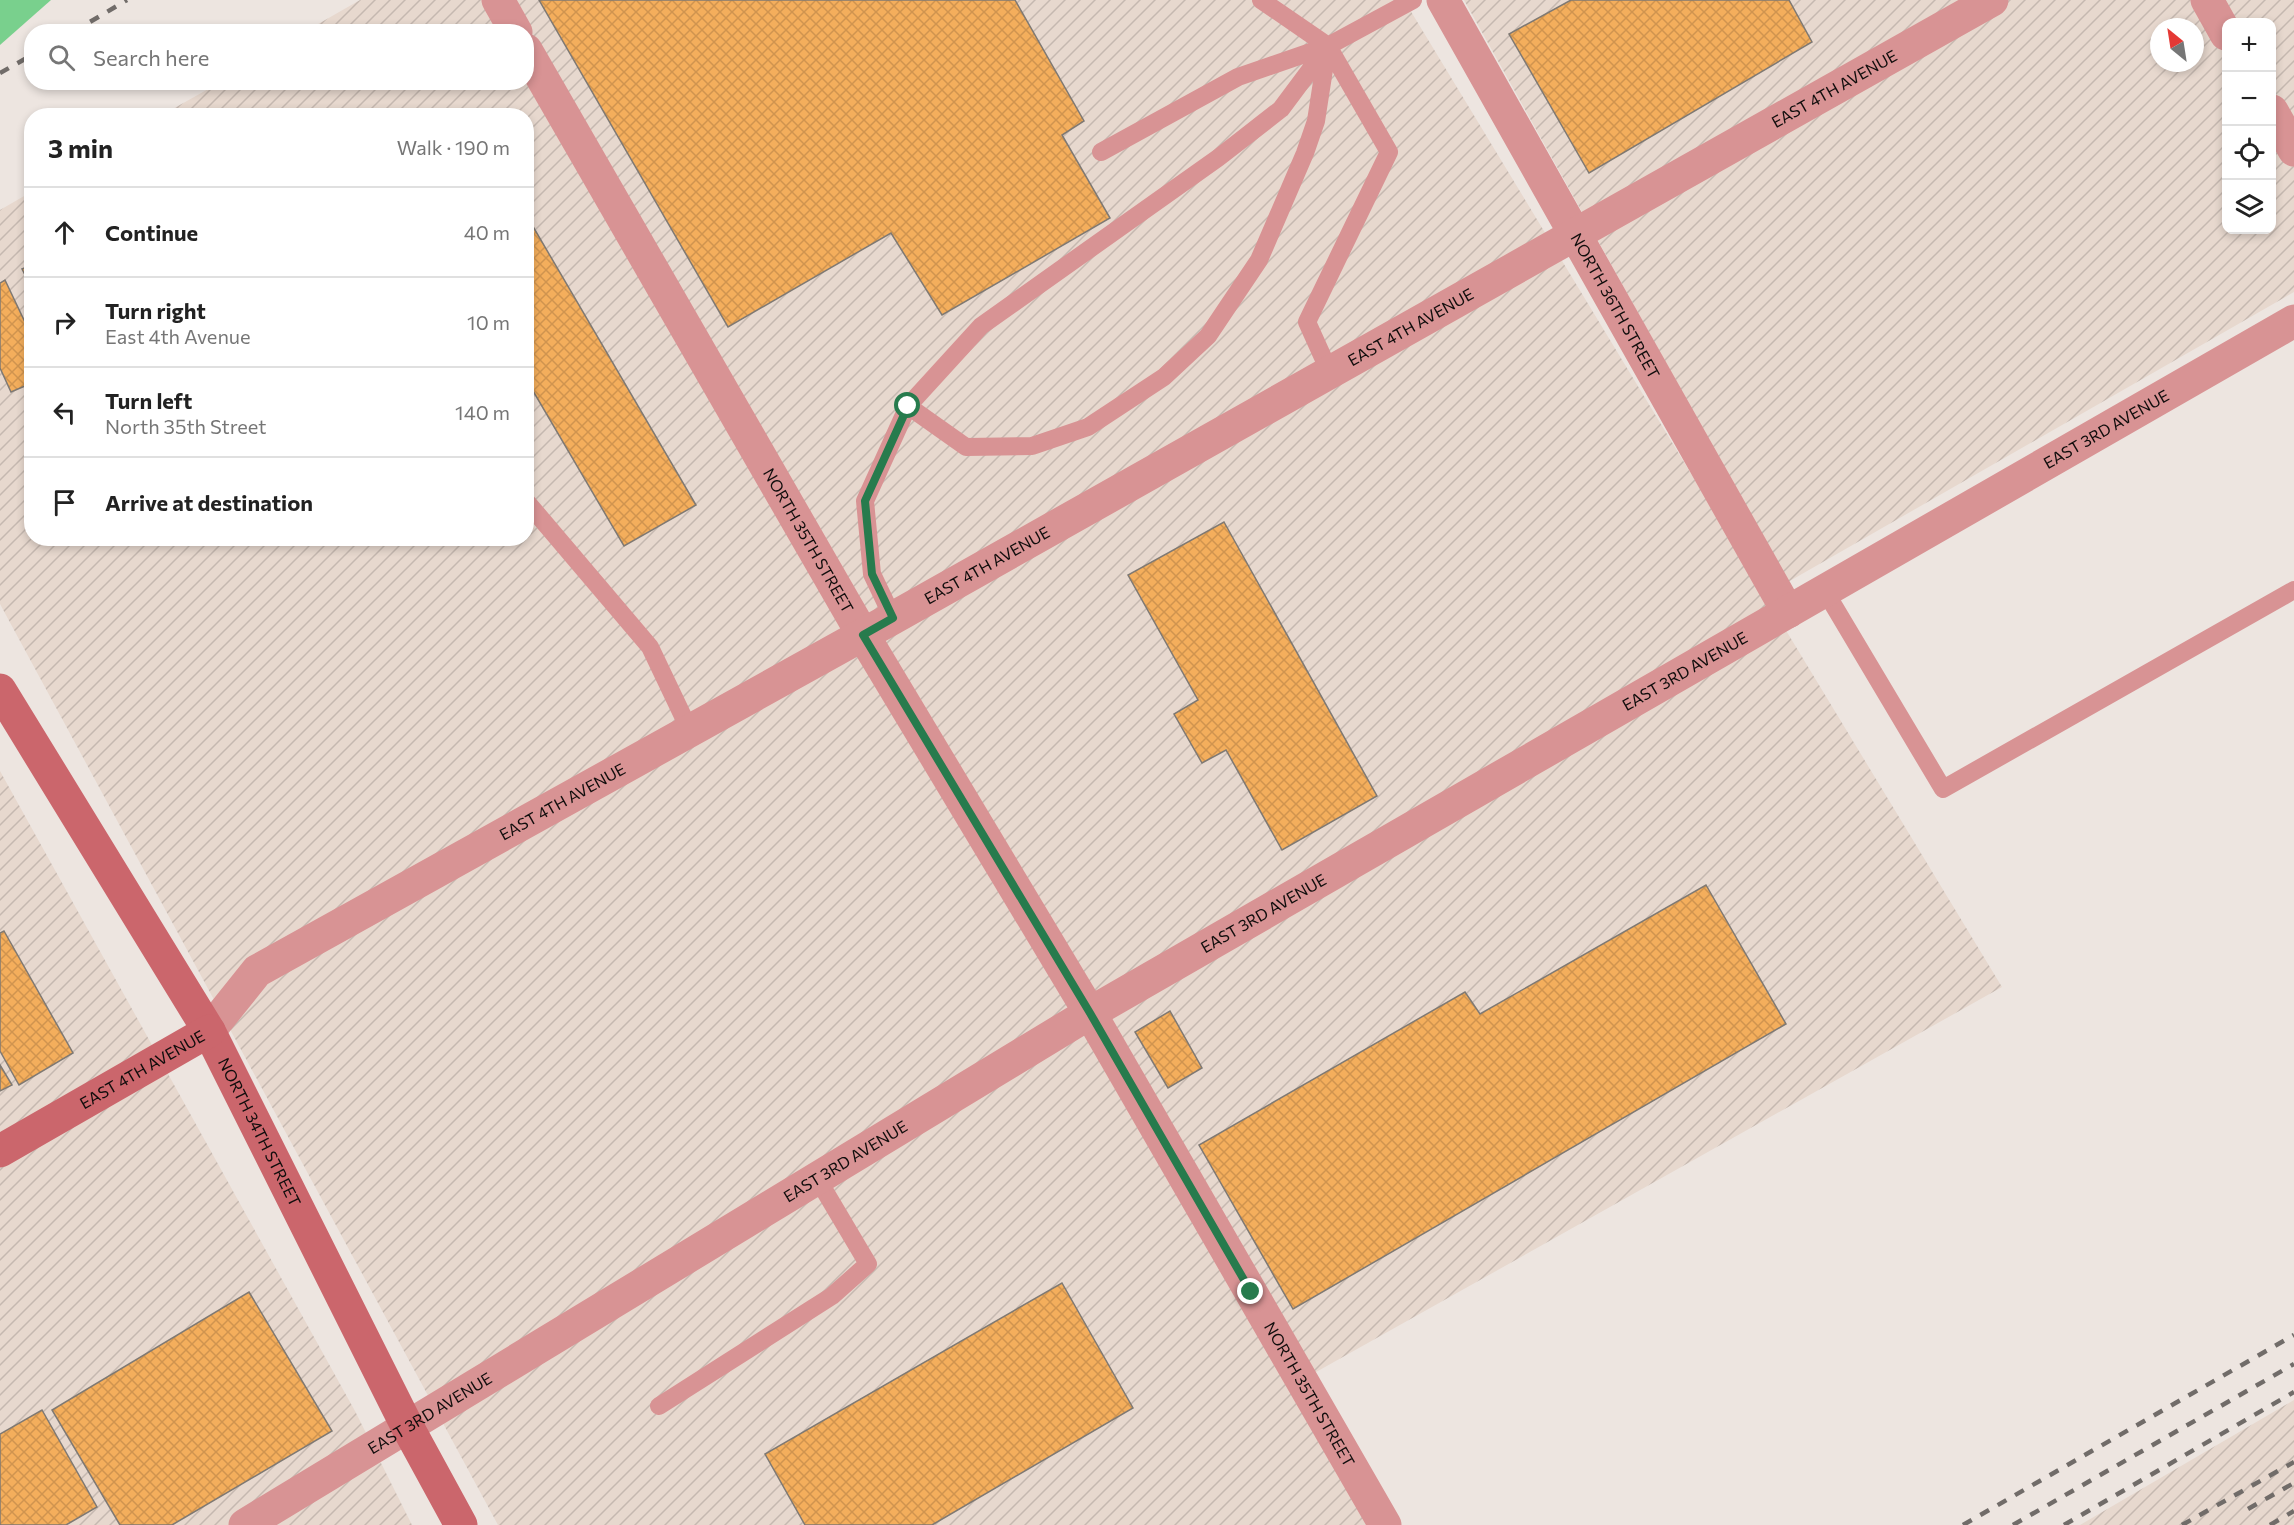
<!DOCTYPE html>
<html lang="en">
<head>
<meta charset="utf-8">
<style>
  body { margin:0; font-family:Commissioner,sans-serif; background:#f6f6f6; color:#222 }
  .controls { position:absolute; right:18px; top:18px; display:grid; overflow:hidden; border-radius:12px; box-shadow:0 3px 9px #0003 }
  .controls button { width:54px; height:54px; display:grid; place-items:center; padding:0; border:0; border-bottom:2px solid #e0e0e0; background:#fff; color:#222; font:30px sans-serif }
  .compass { position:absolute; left:2150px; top:18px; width:54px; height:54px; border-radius:50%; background:#fff; box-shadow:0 3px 9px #0003; rotate:330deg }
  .stop { position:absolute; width:18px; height:18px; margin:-14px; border:4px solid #277b4d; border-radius:50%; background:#fff }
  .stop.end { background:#277b4d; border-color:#fff; box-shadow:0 2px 6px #0008 }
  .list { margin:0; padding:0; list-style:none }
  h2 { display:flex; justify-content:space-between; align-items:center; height:78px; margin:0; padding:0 24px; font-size:26px }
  h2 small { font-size:20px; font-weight:400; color:#767676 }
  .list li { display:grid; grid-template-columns:39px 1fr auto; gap:18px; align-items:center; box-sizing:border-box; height:90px; padding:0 24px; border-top:2px solid #e0e0e0 }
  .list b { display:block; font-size:22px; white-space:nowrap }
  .list p { margin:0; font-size:20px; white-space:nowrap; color:#767676 }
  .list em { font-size:20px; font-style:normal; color:#767676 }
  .icon { flex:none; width:33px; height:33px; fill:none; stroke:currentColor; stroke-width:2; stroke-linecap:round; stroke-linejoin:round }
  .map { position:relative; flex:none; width:2294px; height:1525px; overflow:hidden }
  .search { position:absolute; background:#fff; box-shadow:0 3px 9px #0003; left:24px; top:24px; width:510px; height:66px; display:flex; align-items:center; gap:15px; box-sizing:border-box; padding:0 21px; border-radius:24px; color:#767676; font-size:22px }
  .panel { position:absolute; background:#fff; box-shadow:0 3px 9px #0003; left:24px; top:108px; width:510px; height:438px; border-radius:24px }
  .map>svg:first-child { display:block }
  .industrial { fill:url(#industrial-furrows); fill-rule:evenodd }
  .grass { fill:#79d08d }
  .building { fill:url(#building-cross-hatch); stroke:#7f7973; stroke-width:1.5 }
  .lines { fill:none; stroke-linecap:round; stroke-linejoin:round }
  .lane { stroke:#d89394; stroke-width:18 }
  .street { stroke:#d89394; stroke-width:33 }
  .secondary { stroke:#cb666c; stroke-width:33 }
  .rail { stroke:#716c69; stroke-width:4.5; stroke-dasharray:10 10; stroke-linecap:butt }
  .route { stroke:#277b4d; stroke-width:8 }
  .labels { text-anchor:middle; stroke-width:6; stroke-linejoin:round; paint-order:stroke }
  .street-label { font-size:16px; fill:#100d0c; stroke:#fff }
</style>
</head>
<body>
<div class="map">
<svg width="2294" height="1525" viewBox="0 0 2294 1525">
  <defs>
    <pattern id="industrial-furrows" width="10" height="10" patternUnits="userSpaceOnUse" patternTransform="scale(1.5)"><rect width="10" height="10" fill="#e7d8ce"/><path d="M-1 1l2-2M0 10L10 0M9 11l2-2" fill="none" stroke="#c5b8b0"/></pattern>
    <pattern id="building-cross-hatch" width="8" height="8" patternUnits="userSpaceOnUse" patternTransform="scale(1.5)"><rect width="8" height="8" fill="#f4ae5c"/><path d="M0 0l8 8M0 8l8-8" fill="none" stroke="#d0944f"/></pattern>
  </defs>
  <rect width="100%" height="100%" fill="#ede5e0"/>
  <path class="industrial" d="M360,0H1404L2002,987L1309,1376L1381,1525H498L0,604V210L31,192L32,538H526V116L162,115L219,83L526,82V32L306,31Z
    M1464,0H2294V292L1788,582ZM2226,22H2272V230H2226ZM2159,27H2195V63H2159Z
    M0,771L355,1411L412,1525H0Z
    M2294,1400V1525H2080Z"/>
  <path class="grass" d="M0,0H51L0,45Z"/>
  <path class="building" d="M539,0H1015L1084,121L1062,135L1110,218L942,315L891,233L728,327Z
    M1571,0H1789L1812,42L1589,173L1509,34Z
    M528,218L696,505L624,546L526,379V219Z
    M32,265V289L22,269Z
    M5,280L32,337V383L11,392L0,368V283Z
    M1224,522L1377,796L1282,850L1226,750L1202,763L1174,714L1198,700L1128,575Z
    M1706,885L1786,1024L1293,1309L1199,1145L1465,992L1480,1014Z
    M4,931L73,1053L19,1085L0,1051V933Z
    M1170,1011L1202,1068L1168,1088L1135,1032Z
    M0,1065L12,1085L0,1091Z
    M1062,1283L1133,1408L932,1525H805L765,1454Z
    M249,1292L332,1431L172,1525H120L52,1410Z
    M42,1410L97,1507L66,1525H0V1434Z"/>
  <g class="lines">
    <path class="lane" d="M1261,0L1328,46
      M1101,152L1238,77L1328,46
      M1330,373L1307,322L1389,152L1328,46L1413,0
      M908,406L966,447L1032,446L1088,427L1164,377L1208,336L1259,260L1305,153L1316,121L1327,50
      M526,501L650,647L690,731
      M1825,591L1943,789L2294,590
      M893,618L872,574L865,501L908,406L981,326L1218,158L1281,109L1328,46
      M659,1406L832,1296L868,1264L817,1178"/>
    <g class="street">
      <path d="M498,0L516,32"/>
      <path id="s1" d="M1443,0L1788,612"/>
      <path d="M2207,0L2226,34"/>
      <path id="s2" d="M526,50L863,635L1090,1013L1385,1525"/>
      <path d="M2272,111L2294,150"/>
      <path id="s3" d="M209,1031L257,971L893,618L1992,0"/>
      <path id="s4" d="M245,1525L1090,1013L2294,321"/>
    </g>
    <g class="secondary">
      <path id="s5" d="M0,690L209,1031L407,1426L461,1525"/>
      <path id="s6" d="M0,1151L209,1031"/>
    </g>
    <path class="rail" d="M73,32L127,0
      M0,73L32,55
      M2248,1509L2294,1483
      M1963,1525L2294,1335
      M2013,1525L2294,1364
      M2064,1525L2294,1392
      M2182,1525L2294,1462
      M2270,1525L2294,1511"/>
  </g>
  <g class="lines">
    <path class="route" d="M908,406L865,501L872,574L893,618L863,635L1090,1013L1251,1292"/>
  </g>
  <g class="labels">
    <g class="street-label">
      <text dy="6" stroke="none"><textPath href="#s3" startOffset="1884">EAST 4TH AVENUE</textPath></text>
      <text dy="6" stroke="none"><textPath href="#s1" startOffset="351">NORTH 36TH STREET</textPath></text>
      <text dy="6" stroke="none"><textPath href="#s3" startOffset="1398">EAST 4TH AVENUE</textPath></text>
      <text dy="6" stroke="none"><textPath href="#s4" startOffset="2160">EAST 3RD AVENUE</textPath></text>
      <text dy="6" stroke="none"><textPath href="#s2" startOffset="566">NORTH 35TH STREET</textPath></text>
      <text dy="6" stroke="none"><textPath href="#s3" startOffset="912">EAST 4TH AVENUE</textPath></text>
      <text dy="6" stroke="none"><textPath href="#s4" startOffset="1674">EAST 3RD AVENUE</textPath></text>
      <text dy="6" stroke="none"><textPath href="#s3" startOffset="426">EAST 4TH AVENUE</textPath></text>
      <text dy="6" stroke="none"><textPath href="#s4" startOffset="1188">EAST 3RD AVENUE</textPath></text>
      <text dy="6" stroke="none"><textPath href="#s6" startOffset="164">EAST 4TH AVENUE</textPath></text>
      <text dy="6" stroke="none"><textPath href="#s5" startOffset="513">NORTH 34TH STREET</textPath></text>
      <text dy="6" stroke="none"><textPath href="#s4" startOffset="702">EAST 3RD AVENUE</textPath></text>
      <text dy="6" stroke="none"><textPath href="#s2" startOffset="1556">NORTH 35TH STREET</textPath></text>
      <text dy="6" stroke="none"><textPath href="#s4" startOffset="216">EAST 3RD AVENUE</textPath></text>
    </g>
  </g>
</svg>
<div class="controls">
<button>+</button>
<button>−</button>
<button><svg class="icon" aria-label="locate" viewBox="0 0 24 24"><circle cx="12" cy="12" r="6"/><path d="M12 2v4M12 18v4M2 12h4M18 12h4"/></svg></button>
<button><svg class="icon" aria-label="layers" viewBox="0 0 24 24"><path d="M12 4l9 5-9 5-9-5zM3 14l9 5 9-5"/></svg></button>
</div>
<svg class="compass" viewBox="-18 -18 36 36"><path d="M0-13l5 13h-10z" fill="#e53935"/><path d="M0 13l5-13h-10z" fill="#767676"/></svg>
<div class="stop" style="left:908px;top:406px"></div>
<div class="stop end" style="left:1251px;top:1292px"></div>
<div class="search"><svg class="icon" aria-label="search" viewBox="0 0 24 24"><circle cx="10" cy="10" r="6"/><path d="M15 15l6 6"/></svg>Search here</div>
<section class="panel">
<h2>3 min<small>Walk · 190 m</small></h2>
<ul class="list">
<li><svg class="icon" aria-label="ahead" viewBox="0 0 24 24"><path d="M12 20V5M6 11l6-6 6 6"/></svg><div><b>Continue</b></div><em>40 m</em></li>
<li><svg class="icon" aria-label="right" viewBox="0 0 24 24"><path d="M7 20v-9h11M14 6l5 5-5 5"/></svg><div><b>Turn right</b><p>East 4th Avenue</p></div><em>10 m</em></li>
<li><svg class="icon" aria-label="left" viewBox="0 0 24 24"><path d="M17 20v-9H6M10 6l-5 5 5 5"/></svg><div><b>Turn left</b><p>North 35th Street</p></div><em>140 m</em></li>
<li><svg class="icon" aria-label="arrive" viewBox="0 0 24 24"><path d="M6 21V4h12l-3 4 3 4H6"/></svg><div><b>Arrive at destination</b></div></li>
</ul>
</section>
</div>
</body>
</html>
